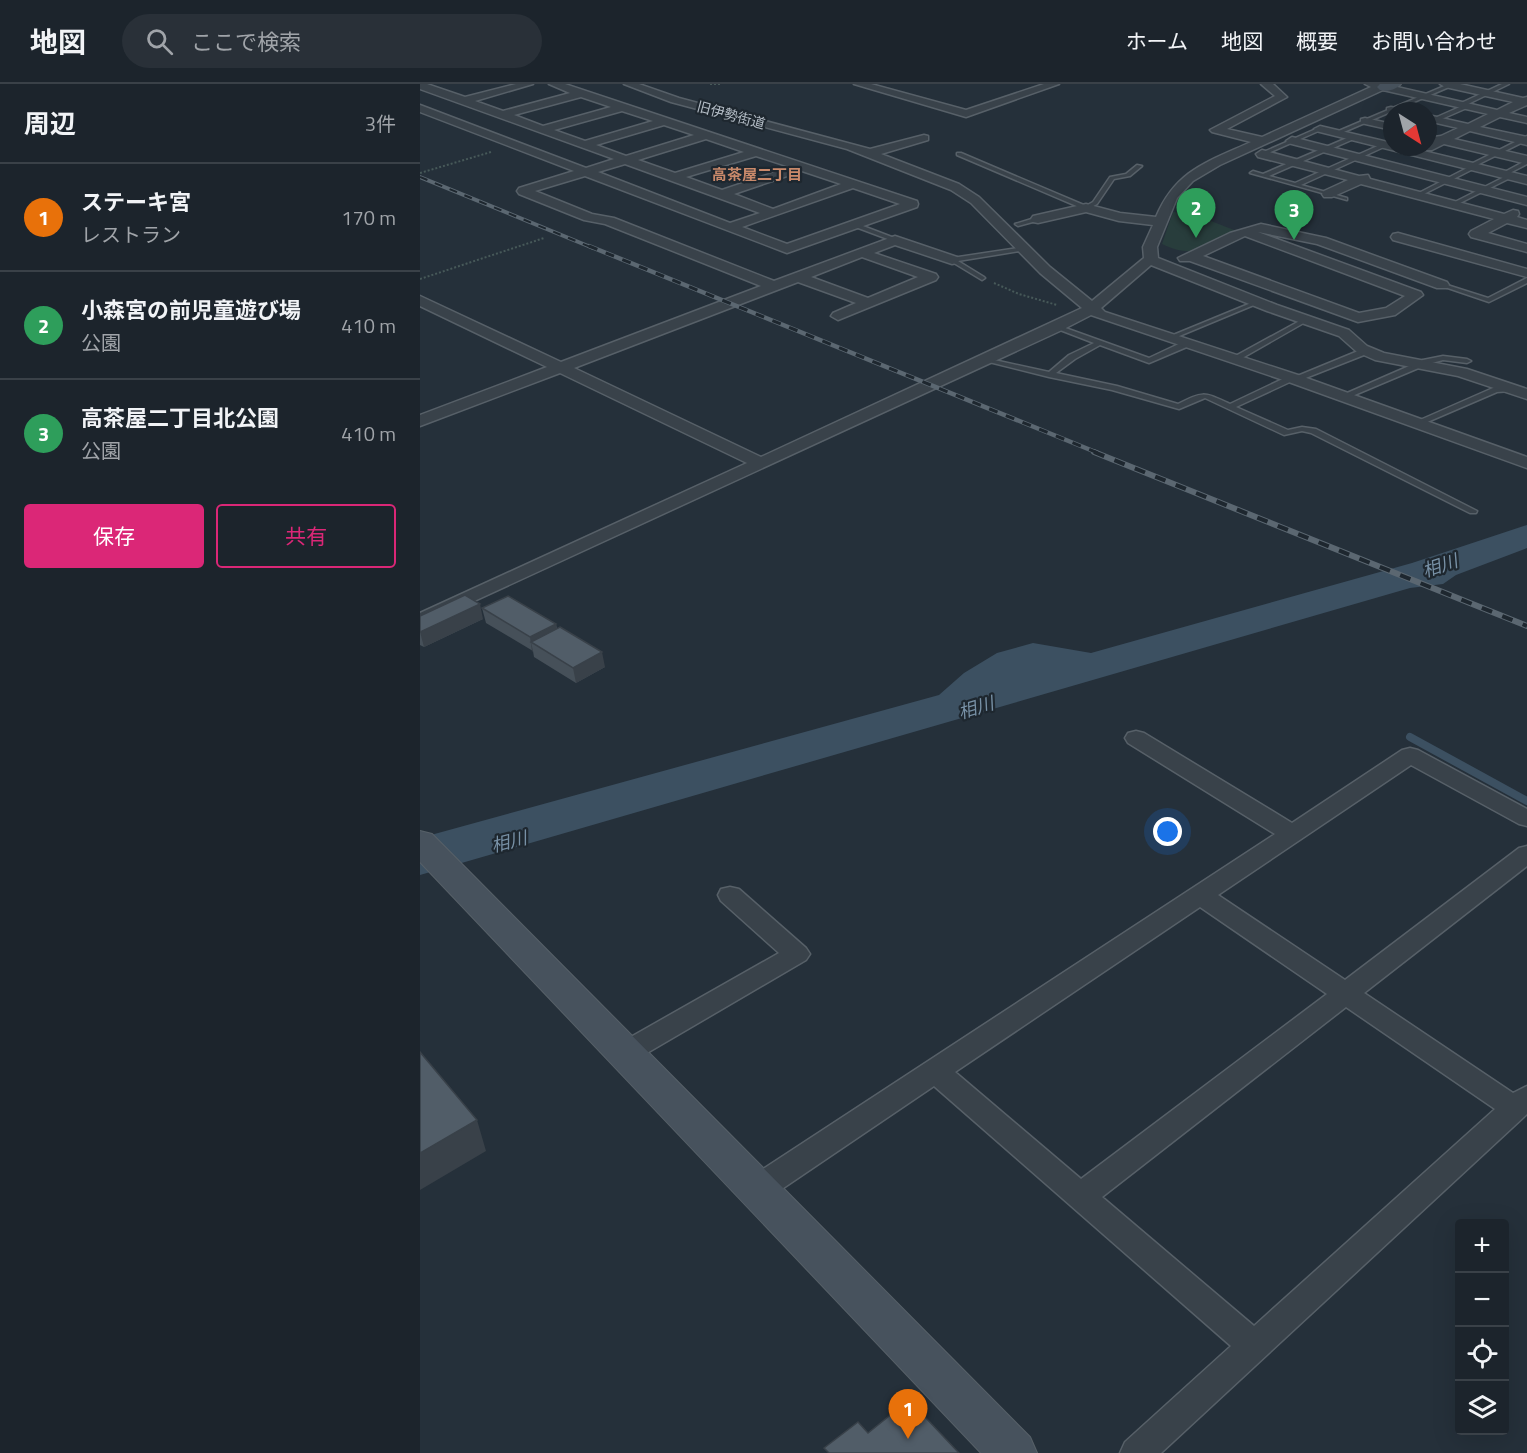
<!DOCTYPE html>
<html lang="ja">
<head>
<meta charset="utf-8">
<style>
  body { margin:0; font-family:"Titillium Web","Noto Sans JP",sans-serif; background:#293038; color:#f1f3f6 }
  .controls { position:absolute; right:18px; bottom:18px; display:grid; overflow:hidden; border-radius:6px; box-shadow:0 6px 24px #0002 }
  .controls button { width:54px; height:54px; display:grid; place-items:center; padding:0; border:0; border-bottom:2px solid #3a4148; background:#1c242c; color:#f1f3f6; font:30px sans-serif }
  .compass { position:absolute; left:963px; top:18px; width:54px; height:54px; border-radius:50%; background:#1c242c; box-shadow:0 6px 24px #0002; rotate:144deg }
  .you { position:absolute; left:748px; top:748px; width:21px; height:21px; margin:-15px; border:4px solid #fff; border-radius:50%; background:#1a73e8; box-shadow:0 0 0 9px #1a73e833 }
  .badge { display:grid; place-items:center; width:39px; height:39px; border-radius:50%; background:#db2777; color:#fff; font-size:20px; font-weight:700 }
  .pin { position:absolute; translate:-50% -50px; filter:drop-shadow(0 2px 3px #0008) }
  .pin::after { content:''; position:absolute; top:32px; width:21px; height:18px; background:inherit; clip-path:polygon(0 0,100% 0,50% 100%) }
  .list { margin:0; padding:0; list-style:none }
  h2 { display:flex; justify-content:space-between; align-items:center; height:78px; margin:0; padding:0 24px; font-size:26px }
  h2 small { font-size:20px; font-weight:400; color:#a0a4a9 }
  .list li { display:grid; grid-template-columns:39px 1fr auto; gap:18px; align-items:center; box-sizing:border-box; height:108px; padding:0 24px; border-top:2px solid #3a4148 }
  .list b { display:block; font-size:22px; white-space:nowrap }
  .list p { margin:0; font-size:20px; white-space:nowrap; color:#a0a4a9 }
  .list em { font-size:20px; font-style:normal; color:#a0a4a9 }
  .actions { display:flex; gap:12px; padding:18px 24px }
  .actions a { flex:1; padding:14px 0; border:2px solid #db2777; border-radius:6px; text-align:center; font-size:21px; color:#db2777 }
  .actions .main { background:#db2777; color:#fff }
  .icon { flex:none; width:33px; height:33px; fill:none; stroke:currentColor; stroke-width:2; stroke-linecap:round; stroke-linejoin:round }
  .map { position:relative; flex:none; width:1107px; height:1369px; overflow:hidden }
  header { display:flex; align-items:center; gap:36px; box-sizing:border-box; height:84px; padding:0 30px; background:#1c242c; border-bottom:2px solid #3a4148 }
  header strong { font-size:28px }
  nav { display:flex; gap:33px; margin-inline-start:auto; font-size:21px }
  .search { width:420px; height:54px; background:#293038; display:flex; align-items:center; gap:15px; box-sizing:border-box; padding:0 21px; border-radius:33px; color:#a0a4a9; font-size:22px }
  main { display:flex }
  aside { flex:1; background:#1c242c }
  .map>svg:first-child { display:block }
  .green { fill:#283d3c }
  .water { fill:#3c5061 }
  .lines { fill:none; stroke-linecap:round; stroke-linejoin:round }
  .stream { stroke:#3c5061; stroke-width:8 }
  .lane-casing { stroke:#576068; stroke-width:3 }
  .street-casing { stroke:#576068; stroke-width:3 }
  .secondary-casing { stroke:#576068; stroke-width:2 }
  .path { stroke:#475959; stroke-width:2; stroke-dasharray:2 2; stroke-linecap:butt }
  .lane { fill:#39424a; fill-rule:evenodd }
  .street { fill:#39424a; fill-rule:evenodd }
  .secondary { fill:#47525d; fill-rule:evenodd }
  .rail-far2-casing { stroke:#5b6771; stroke-width:4 }
  .rail-far1-casing { stroke:#5b6771; stroke-width:4.5 }
  .rail-casing { stroke:#5b6771; stroke-width:6 }
  .rail-far2 { stroke:#1e272f; stroke-width:2; stroke-dasharray:8; stroke-linecap:butt }
  .rail-far1 { stroke:#1e272f; stroke-width:3; stroke-dasharray:9; stroke-linecap:butt }
  .rail { stroke:#1e272f; stroke-width:4; stroke-dasharray:11; stroke-linecap:butt }
  .wall { fill:#465059 }
  .shaded-wall { fill:#394149 }
  .building { fill:#515d68; stroke:#394149; stroke-width:1.5 }
  .labels { text-anchor:middle; stroke-width:4.5; stroke-linejoin:round; paint-order:stroke }
  .far-street-label { font-size:14px; fill:#b4bdc6; stroke:#1e272f }
  .far-neighbourhood-label { font-size:15px; font-weight:bold; fill:#ca8a6b; stroke:#1e272f }
  .water-label { font-size:18px; font-style:italic; fill:#7891a6; stroke:#1e272f }
</style>
</head>
<body>
<header>
<strong>地図</strong>
<div class="search"><svg class="icon" aria-label="search" viewBox="0 0 24 24"><circle cx="10" cy="10" r="6"/><path d="M15 15l6 6"/></svg>ここで検索</div>
<nav><a>ホーム</a><a>地図</a><a>概要</a><a>お問い合わせ</a></nav>
</header>
<main>
<aside>
<h2>周辺<small>3件</small></h2>
<ul class="list">
<li><span class="badge" style="background:#e8710a">1</span><div><b>ステーキ宮</b><p>レストラン</p></div><em>170 m</em></li>
<li><span class="badge" style="background:#2e9e5b">2</span><div><b>小森宮の前児童遊び場</b><p>公園</p></div><em>410 m</em></li>
<li><span class="badge" style="background:#2e9e5b">3</span><div><b>高茶屋二丁目北公園</b><p>公園</p></div><em>410 m</em></li>
</ul>
<div class="actions"><a class="main">保存</a><a>共有</a></div>
</aside>
<div class="map">
<svg width="1107" height="1369" viewBox="0 0 1107 1369">
  <rect width="100%" height="100%" fill="#25303a"/>
  <path class="green" d="M753,128L780,130L786,135L819,148C788,162 775,176 742,160Z"/>
  <path class="water" d="M1107,441V464L1036,491L1023,500L990,504L0,791V754L519,611L544,589L577,569L613,559L671,569L992,479Z"/>
  <g class="lines">
    <path class="stream" d="M990,653L1107,717"/>
    <defs>
      <path id="lane" d="M1029,0H1036L919,50L914,49Z
        M1082,0H1089L1046,21H1049V23L1008,41V37L1042,22H1039V20Z
        M898,44L903,45L844,71L839,70Z
        M934,51L936,54L849,92L875,99L962,60H966V62L881,101L927,114V116L830,89L833,87L843,90Z
        M1107,52V56L1055,82V84L1000,112L995,111L1049,83V81Z
        M537,69H541L666,122L673,118L690,93L706,90L717,81L722,82L710,92L694,95L677,120L666,126L537,71Z
        M1107,76V80L1086,91L1081,90Z
        M1090,90L1093,92L1092,93L1036,121L1031,120Z
        M618,133L621,135L620,136L598,142L595,140Z
        M435,139L477,155L478,156L473,157L433,142L432,141Z
        M604,163L607,165L606,166L538,177L564,193L565,194L562,196L529,176L532,174Z
        M1107,194V199L1069,218L1019,201L1024,200L1068,214Z
        M836,217L841,218L752,255L746,254Z
        M885,234L888,236L887,237L817,277L810,275Z
        M637,241L729,274L763,258H769V262L729,279L680,261L655,275L636,289L697,302L758,320C785,307 783,308 810,320L869,292L875,293L943,265H949V269L878,297H872L816,323L868,346L882,343L896,345L1057,427L1056,429H1050L891,349L882,347L864,351L785,314L759,325L692,306L629,293L561,276L565,274L629,288L649,271L674,259L635,244V242Z
        M1023,272L1047,275L1051,277L1047,279L1023,276L1008,280L925,315L918,313L1003,276Z
        M1088,303L1092,305L1091,307L1077,308L998,342H992L991,340L1073,304Z"/>
      <path id="street" d="M0,0H7L45,13L96,0H113L55,17L83,27L150,9L129,0H145L497,117L498,120L497,123L367,169L165,92L115,107L172,130L194,134L354,197L475,152L537,173L539,176L537,179L532,180L475,161L454,169L516,190L518,193L516,196L418,236L411,232L413,229L436,219L378,198L154,284L341,373L662,224L620,189L551,119L531,106L427,65L251,18L204,0H219L259,14L450,65L504,51L508,52V56L461,70L539,100L559,113L630,183L672,217L724,174L723,163L733,141L699,137L666,128L618,139L613,138L611,135L613,132L666,120L700,129L736,133C756,86 787,78 831,58L792,48L790,46L855,12L841,0H853L867,13L807,45L842,53L951,3L945,0H964L1077,26L1093,18L1025,3L1020,0H1040L1103,14L1107,13V21L1089,29L1107,33V39L1080,33L1060,43L1107,53V61L1050,47L1034,55L1107,72V80L1024,60L1012,66H1004L1002,63H1008V59L1013,56L1014,53L1021,52L1038,44L1008,37V31L1048,40L1068,30L963,6L800,81L773,97L757,114L737,163L738,174L857,221L929,246L947,262L964,269L1047,285L1107,305V315L1038,292L955,276L937,268L919,252L847,227L731,181L681,224L685,228L878,291L1107,373V384L866,297L671,231L642,246L0,542V529L327,379L140,289L0,342V331L127,283L0,222V212L141,278L341,202L185,140L164,136L99,110L97,107L99,104L154,87L0,28V21L166,84L194,75L0,5ZM161,13L191,23L123,42L94,31ZM202,27L233,37L165,57L134,46ZM244,41L274,51L206,72L176,61ZM286,55L324,68L255,89L218,76ZM336,72L370,83L302,106L266,93ZM205,80L340,129L310,139L178,88ZM382,87L421,100L353,125L314,110ZM433,104L480,120L367,160L322,143ZM442,173L498,193L448,214L391,193Z
        M434,0H451L546,26L624,0H639L546,33Z
        M971,23L981,25L983,27L967,28V24Z
        M945,34L972,40V46L941,39V35Z
        M900,42L972,59V63H987L1107,92V100L896,47L894,45Z
        M872,53L1107,113V121L868,59L866,57Z
        M842,66L939,92L948,91L950,95L1084,130L1093,126L1098,127L1099,130L1097,133L1107,136V144L1087,139L1068,149L1107,160V168L1051,153L1049,150L1051,147L1074,135L941,100L912,113H904L902,110L904,107L928,96L838,73L836,70Z
        M841,140L906,154L1027,198L1029,201L1027,204H1017L897,160L838,148L1001,208L1003,211L975,231L938,238L770,177H760L758,174L810,149ZM825,152L985,212L966,224L939,229L783,172Z
        M978,149L1107,185V193L973,156L971,153L973,150Z
        M716,647L724,649L872,739L982,666L990,664L998,666L1107,725V742L1099,740L991,681L798,811L925,896L1099,764L1107,762V782L944,909L1093,1009L1107,1002V1030L741,1369H700L705,1358L811,1262L514,1002L350,1113L339,1116L328,1113L324,1104L328,1095L855,750L708,659L705,654L708,649ZM780,823L907,910L661,1095L535,988ZM926,923L1075,1025L834,1242L682,1113Z
        M310,803L319,805L386,864L390,870L386,876L215,976L205,979L195,976L191,969L195,962L359,869L301,817L298,811L301,805Z"/>
      <path id="secondary" d="M960,0H981C976,6 967,8 960,6L957,3Z
        M0,747L12,750L610,1353L617,1369H561L0,778Z"/>
    </defs>
    <use href="#lane" class="lane-casing"/>
    <use href="#street" class="street-casing"/>
    <use href="#secondary" class="secondary-casing"/>
    <path class="path" d="M290,0H301
      M0,89L71,68
      M0,195L124,154
      M574,199L599,210L637,221"/>
    <use href="#lane" class="lane"/>
    <use href="#street" class="street"/>
    <use href="#secondary" class="secondary"/>
    <defs>
      <path id="rail-far2" d="M0,93L173,164"/>
      <path id="rail-far1" d="M169,162L678,369"/>
      <path id="rail" d="M674,368L1107,542"/>
    </defs>
    <use href="#rail-far2" class="rail-far2-casing"/>
    <use href="#rail-far1" class="rail-far1-casing"/>
    <use href="#rail" class="rail-casing"/>
    <use href="#rail-far2" class="rail-far2"/>
    <use href="#rail-far1" class="rail-far1"/>
    <use href="#rail" class="rail"/>
  </g>
  <path class="wall" d="M62,524L136,540L137,545L185,583L156,599L114,573L113,567L66,539Z
    M0,532L63,535L4,563L0,561Z"/>
  <path class="shaded-wall" d="M60,520L63,535L4,563L0,548Z
    M136,540L138,555L111,558L113,567L112,568L110,553Z
    M182,568L185,583L156,599L153,584Z
    M57,1036L66,1067L0,1106V1069Z"/>
  <path class="building" d="M45,511L60,520L0,548V532Z
    M88,512L136,540L110,553L62,524Z
    M140,543L182,568L153,584L111,558Z
    M0,968L57,1036L0,1069Z
    M489,1316L539,1369H409L404,1364L438,1338L448,1349Z"/>
  <g class="labels">
    <g class="far-street-label">
      <text transform="translate(311 31) rotate(15)" y="5">旧伊勢街道</text>
    </g>
    <g class="far-neighbourhood-label">
      <text x="337" y="96">高茶屋二丁目</text>
    </g>
    <g class="water-label">
      <text transform="translate(1020 482) rotate(-19)" y="6">相川</text>
      <text transform="translate(556 624) rotate(-17)" y="6">相川</text>
      <text transform="translate(89 758) rotate(-14)" y="6">相川</text>
    </g>
  </g>
</svg>
<div class="controls">
<button>+</button>
<button>−</button>
<button><svg class="icon" aria-label="locate" viewBox="0 0 24 24"><circle cx="12" cy="12" r="6"/><path d="M12 2v4M12 18v4M2 12h4M18 12h4"/></svg></button>
<button><svg class="icon" aria-label="layers" viewBox="0 0 24 24"><path d="M12 4l9 5-9 5-9-5zM3 14l9 5 9-5"/></svg></button>
</div>
<svg class="compass" viewBox="-18 -18 36 36"><path d="M0-13l5 13h-10z" fill="#e53935"/><path d="M0 13l5-13h-10z" fill="#a0a4a9"/></svg>
<div class="you"></div>
<div class="pin badge" style="left:488px;top:1355px;background:#e8710a">1</div>
<div class="pin badge" style="left:776px;top:154px;background:#2e9e5b">2</div>
<div class="pin badge" style="left:874px;top:156px;background:#2e9e5b">3</div>
</div>
</main>
</body>
</html>
